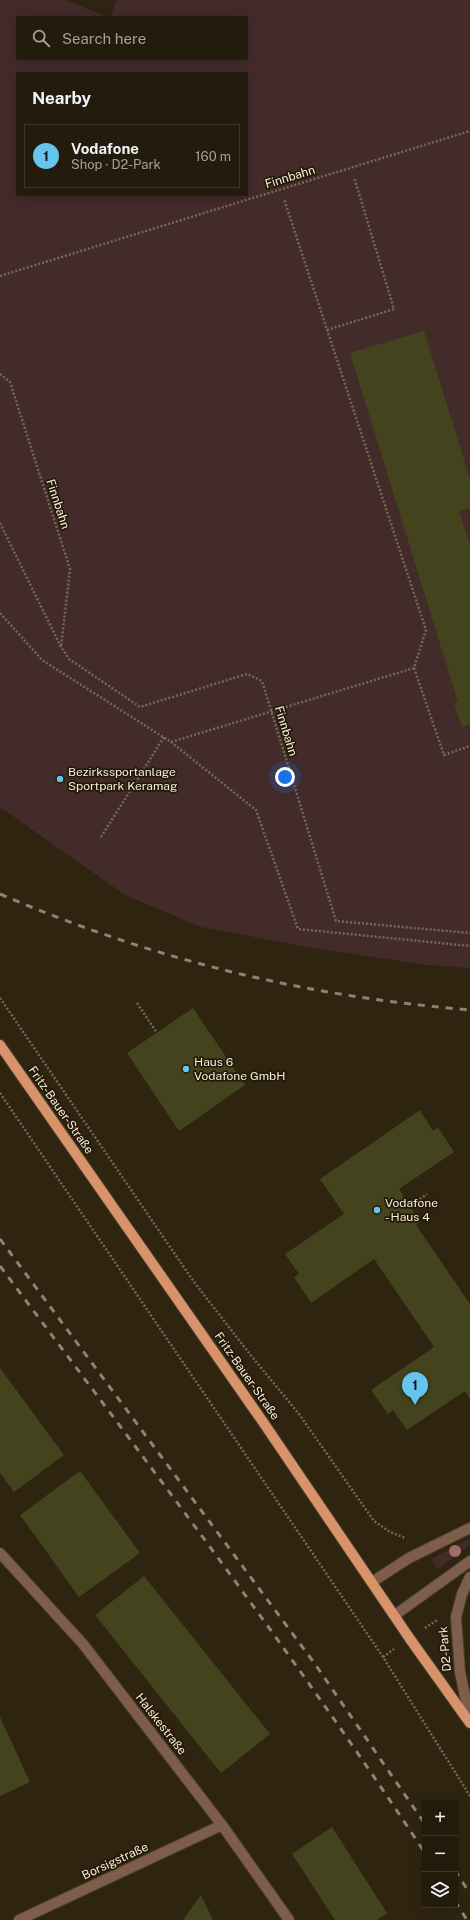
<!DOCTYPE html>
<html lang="en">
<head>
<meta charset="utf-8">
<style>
  body { margin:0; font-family:"Public Sans",sans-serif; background:#2b2415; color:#f1f3f6 }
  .controls { position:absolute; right:12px; bottom:12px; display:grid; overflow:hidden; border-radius:0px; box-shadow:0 2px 10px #0003 }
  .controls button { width:36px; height:36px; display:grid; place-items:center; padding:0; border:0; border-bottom:1px solid #40392d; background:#231b0c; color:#f1f3f6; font:20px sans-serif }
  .you { position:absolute; left:285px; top:777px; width:14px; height:14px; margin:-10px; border:3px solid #fff; border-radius:50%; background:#1a73e8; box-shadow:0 0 0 6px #1a73e833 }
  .badge { display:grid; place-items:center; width:26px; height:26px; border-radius:50%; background:#66c4ef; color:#111; font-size:13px; font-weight:700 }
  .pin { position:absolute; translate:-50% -33px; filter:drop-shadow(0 1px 2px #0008) }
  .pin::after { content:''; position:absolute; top:21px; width:14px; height:12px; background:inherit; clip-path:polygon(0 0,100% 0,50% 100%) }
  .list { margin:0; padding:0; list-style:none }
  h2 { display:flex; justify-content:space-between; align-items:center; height:52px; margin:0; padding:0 16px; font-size:17px }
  h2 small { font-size:13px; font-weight:400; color:#a3a19d }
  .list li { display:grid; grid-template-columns:26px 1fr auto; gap:12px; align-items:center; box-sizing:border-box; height:64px; margin:0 8px 8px; padding:0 8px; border:1px solid #40392d; border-radius:0px }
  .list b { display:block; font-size:15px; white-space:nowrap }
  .list p { margin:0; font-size:13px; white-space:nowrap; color:#a3a19d }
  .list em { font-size:13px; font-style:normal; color:#a3a19d }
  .icon { flex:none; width:22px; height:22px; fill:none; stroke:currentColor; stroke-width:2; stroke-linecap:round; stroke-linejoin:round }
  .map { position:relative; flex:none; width:470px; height:1920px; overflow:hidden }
  .search { position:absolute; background:#231b0c; box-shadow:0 2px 10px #0003; left:16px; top:16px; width:232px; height:44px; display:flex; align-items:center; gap:10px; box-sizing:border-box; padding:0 14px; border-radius:0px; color:#a3a19d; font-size:15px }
  .panel { position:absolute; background:#231b0c; box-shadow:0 2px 10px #0003; left:16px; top:72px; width:232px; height:124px; border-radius:0px }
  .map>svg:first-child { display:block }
  .green { fill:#432b2a; fill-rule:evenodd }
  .building { fill:#43441e }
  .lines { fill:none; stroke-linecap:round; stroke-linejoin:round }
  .minor-casing { stroke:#4a402d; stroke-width:12 }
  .major-casing { stroke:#4a402d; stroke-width:12 }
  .path { stroke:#736958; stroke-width:2.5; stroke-dasharray:2 2; stroke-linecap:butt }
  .minor { stroke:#7e5d4a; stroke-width:10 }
  .major { stroke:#d8936b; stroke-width:10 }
  .rail { stroke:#8c8373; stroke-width:3; stroke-dasharray:7 7; stroke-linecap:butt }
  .tree { fill:#9d6f65 }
  .poi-dot { fill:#66c4ef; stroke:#251a06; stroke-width:1.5 }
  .labels { text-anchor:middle; stroke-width:3.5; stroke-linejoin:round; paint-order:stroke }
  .street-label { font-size:12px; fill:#f3ece0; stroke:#251a06 }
  .poi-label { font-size:12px; fill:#f3ece0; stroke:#251a06; text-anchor:start }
</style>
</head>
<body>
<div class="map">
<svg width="470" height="1920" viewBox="0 0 470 1920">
  <rect width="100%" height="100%" fill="#2f2410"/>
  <path class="green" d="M0,0H65L108,17H17V59H247V17H110L117,0H470V968L427,965L313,948L201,927L125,895L0,807ZM17,73H247V195H17Z
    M470,1538V1545L438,1569L431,1559Z"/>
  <path class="building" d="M424,331L470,479V508L459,511L470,546V724L462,727L454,703L458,702L350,353Z
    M193,1008L245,1085L179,1131L127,1053Z
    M420,1110L433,1131L438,1127L454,1152L399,1189L420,1222L416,1225L470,1304V1399L465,1391L407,1430L393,1410L388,1414L371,1390L434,1347L374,1259L311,1303L294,1277L299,1274L285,1254L344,1214L320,1179Z
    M0,1368L64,1455L14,1492L0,1473Z
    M80,1471L140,1553L79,1597L20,1515Z
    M144,1576L270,1734L221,1773L95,1615Z
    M0,1717L30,1782L0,1796Z
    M332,1827L387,1913L377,1920H335L292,1854Z
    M201,1895L213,1920H183Z"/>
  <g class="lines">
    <defs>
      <path id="minor" d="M0,1553L83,1644L222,1825L289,1920
        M470,1577L462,1594L456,1617L460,1672L470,1720
        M372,1582L409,1558L470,1528
        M395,1615L470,1561
        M19,1920L222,1825"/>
      <path id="major" d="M0,1045L263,1422L410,1639L470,1723"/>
    </defs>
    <use href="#minor" class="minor-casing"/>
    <use href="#major" class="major-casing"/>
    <path class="path" d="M0,276L470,131
      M327,330L394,309L354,177
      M0,374L10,382L70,569L61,647
      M0,523L61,647L69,659L140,707L247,674L262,681L336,921L470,933
      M0,613L42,660L171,742L414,668L426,630L284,199
      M414,668L444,755L470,746
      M171,742L256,810L298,929L470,946
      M101,837L164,737
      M0,998L194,1282L249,1353L299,1414L374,1521L390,1532L405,1538
      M137,1003L157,1033
      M0,1093L383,1657L470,1796
      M410,1206L427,1194
      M425,1628L437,1620
      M383,1657L394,1649"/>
    <use href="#minor" class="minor"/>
    <use href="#major" class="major"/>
    <path class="rail" d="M0,894C154,960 303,996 470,1010
      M0,1239L315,1664L425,1824
      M0,1266C145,1460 292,1651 425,1853
      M455,1870L470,1894
      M455,1901L467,1920"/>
  </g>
  <circle class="tree" cx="455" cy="1551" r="6"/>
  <g class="poi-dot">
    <circle cx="60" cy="779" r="4"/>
    <circle cx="186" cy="1069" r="4"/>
    <circle cx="377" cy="1210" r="4"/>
  </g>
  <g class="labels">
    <g class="street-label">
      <text transform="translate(290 177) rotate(-17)" y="4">Finnbahn</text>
      <text transform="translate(58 504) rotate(72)" y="4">Finnbahn</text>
      <text transform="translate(286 731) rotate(73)" y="4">Finnbahn</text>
      <text transform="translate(61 1110) rotate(55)" y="4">Fritz-Bauer-Straße</text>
      <text transform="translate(247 1376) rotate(55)" y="4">Fritz-Bauer-Straße</text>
      <text transform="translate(445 1649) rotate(-95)" y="4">D2-Park</text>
      <text transform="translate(161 1724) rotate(52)" y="4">Halskestraße</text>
      <text transform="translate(115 1861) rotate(-25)" y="4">Borsigstraße</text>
    </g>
    <g class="poi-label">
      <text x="68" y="776">Bezirkssportanlage<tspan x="68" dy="14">Sportpark Keramag</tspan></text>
      <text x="194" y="1066">Haus 6<tspan x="194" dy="14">Vodafone GmbH</tspan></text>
      <text x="385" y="1207">Vodafone<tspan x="385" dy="14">- Haus 4</tspan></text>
    </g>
  </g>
</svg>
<div class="controls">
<button>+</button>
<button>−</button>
<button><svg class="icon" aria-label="layers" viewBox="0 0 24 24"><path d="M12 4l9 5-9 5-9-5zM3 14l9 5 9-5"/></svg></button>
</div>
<div class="you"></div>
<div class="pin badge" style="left:415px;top:1405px">1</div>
<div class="search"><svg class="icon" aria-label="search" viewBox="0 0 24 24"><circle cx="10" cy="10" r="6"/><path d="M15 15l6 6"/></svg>Search here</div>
<section class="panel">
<h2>Nearby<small></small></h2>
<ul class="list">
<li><span class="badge">1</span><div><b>Vodafone</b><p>Shop · D2-Park</p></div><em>160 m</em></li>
</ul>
</section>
</div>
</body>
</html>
